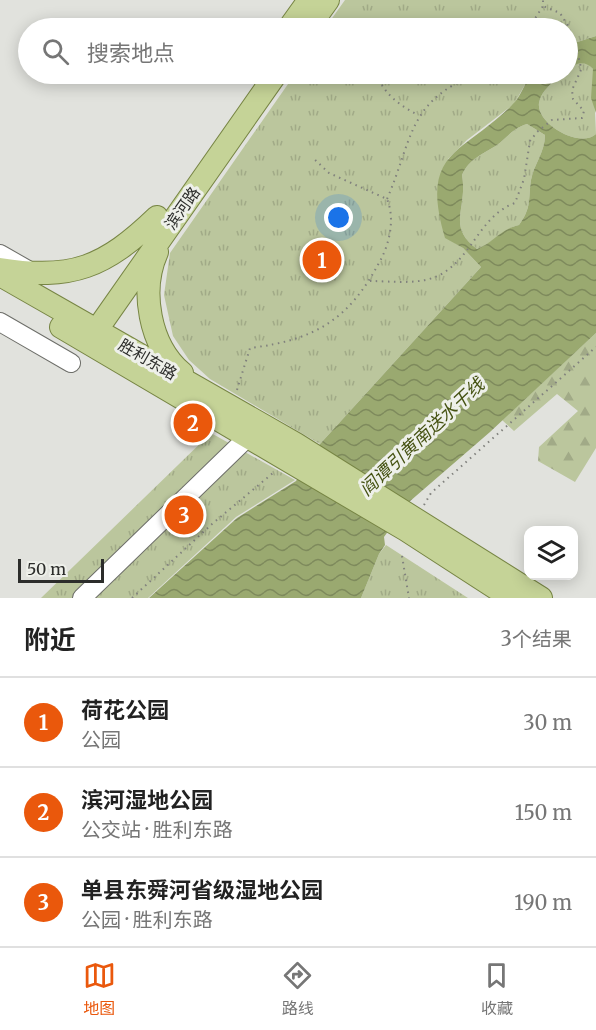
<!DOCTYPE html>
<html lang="zh">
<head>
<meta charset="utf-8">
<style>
  body { margin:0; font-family:Merriweather,"Noto Sans SC",serif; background:#f6f6f6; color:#222 }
  .controls { position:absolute; right:18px; bottom:18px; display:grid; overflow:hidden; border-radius:12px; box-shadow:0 3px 15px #0003 }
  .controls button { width:54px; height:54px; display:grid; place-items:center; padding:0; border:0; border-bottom:2px solid #e0e0e0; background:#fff; color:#222; font:30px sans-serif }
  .scale { position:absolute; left:18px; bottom:15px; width:86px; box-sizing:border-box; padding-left:6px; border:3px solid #2c2d2b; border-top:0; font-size:16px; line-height:21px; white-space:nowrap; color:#2c2d2b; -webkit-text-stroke:4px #eef0ea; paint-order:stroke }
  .you { position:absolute; left:339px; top:218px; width:21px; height:21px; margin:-15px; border:4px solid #fff; border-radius:50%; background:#1a73e8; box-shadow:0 0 0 9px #1a73e833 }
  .badge { display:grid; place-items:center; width:39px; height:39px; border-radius:50%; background:#ea580c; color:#fff; font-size:20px; font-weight:700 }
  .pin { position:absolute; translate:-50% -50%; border:3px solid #fff; box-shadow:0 2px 6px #0006 }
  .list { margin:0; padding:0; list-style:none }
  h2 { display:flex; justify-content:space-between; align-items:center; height:78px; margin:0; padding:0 24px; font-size:26px }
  h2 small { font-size:20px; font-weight:400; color:#767676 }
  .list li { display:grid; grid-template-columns:39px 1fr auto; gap:18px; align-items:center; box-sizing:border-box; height:90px; padding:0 24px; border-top:2px solid #e0e0e0 }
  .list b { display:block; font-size:22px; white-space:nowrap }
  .list p { margin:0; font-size:20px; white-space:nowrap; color:#767676 }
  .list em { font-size:20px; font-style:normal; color:#767676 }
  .icon { flex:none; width:33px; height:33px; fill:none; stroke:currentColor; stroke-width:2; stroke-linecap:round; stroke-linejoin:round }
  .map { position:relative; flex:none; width:596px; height:598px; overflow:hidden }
  .search { position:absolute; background:#fff; box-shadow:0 3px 15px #0003; left:18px; right:18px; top:18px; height:66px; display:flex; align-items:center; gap:15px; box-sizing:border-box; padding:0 21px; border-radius:33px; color:#767676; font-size:22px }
  .sheet { height:348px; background:#fff }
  nav { display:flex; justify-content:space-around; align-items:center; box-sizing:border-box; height:84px; border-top:2px solid #e0e0e0; background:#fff; font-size:16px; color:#767676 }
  nav a { display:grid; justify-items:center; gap:3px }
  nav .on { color:#ea580c }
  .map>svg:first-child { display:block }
  .forest { fill:url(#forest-firs) }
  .park { fill:url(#park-tufts) }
  .water { fill:url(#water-waves); fill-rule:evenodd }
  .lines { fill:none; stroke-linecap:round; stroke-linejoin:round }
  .minor-casing { stroke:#6d6e69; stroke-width:20 }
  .major-casing { stroke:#778544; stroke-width:24 }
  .path { stroke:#80817d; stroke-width:2; stroke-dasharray:1.5 4.5; stroke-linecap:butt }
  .minor { stroke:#fff; stroke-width:18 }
  .major { stroke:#c5d397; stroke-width:22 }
  .labels { text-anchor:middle; stroke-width:6; stroke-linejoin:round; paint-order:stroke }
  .street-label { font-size:16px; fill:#2c2d2b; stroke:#eef0ea }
  .water-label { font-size:18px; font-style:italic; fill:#465313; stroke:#eef0ea }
</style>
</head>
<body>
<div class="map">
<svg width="596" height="598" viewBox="0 0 596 598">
  <defs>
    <pattern id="forest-firs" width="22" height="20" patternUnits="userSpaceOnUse" patternTransform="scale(1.5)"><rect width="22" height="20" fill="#bbc69d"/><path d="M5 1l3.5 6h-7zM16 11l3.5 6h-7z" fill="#a1aa87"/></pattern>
    <pattern id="park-tufts" width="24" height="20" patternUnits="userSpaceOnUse" patternTransform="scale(1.5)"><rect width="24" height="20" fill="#bbc69d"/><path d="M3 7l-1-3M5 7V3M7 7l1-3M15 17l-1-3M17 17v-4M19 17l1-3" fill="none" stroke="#a1aa87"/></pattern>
    <pattern id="water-waves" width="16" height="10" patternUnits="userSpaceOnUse" patternTransform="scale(1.5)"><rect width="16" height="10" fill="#9aa970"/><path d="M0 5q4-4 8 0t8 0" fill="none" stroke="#7e8a5c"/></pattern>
  </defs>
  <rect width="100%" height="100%" fill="#e1e2dd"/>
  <path class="forest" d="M596,333V448L575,482L538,461L539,447L578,411L557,394L514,431L502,420Z"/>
  <path class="park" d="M345,0H596V36L568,45V28H325Z
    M580,62L588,64L593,69L596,134C580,149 536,124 539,103C541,90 554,82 562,74H568V68Z
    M295,74H531L514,104L467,140L448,159L445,237L463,248L481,267L320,444L210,379L189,360L173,336L164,295L170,253Z
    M527,124L545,135C545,152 534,164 531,180C528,200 532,207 519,225C502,229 493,244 477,249C446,226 468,209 462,175C469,159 483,154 497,145C508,137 513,128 527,124Z
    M211,433L295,480L236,517L148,598H41Z
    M386,545L468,598H361L379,554Z"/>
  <path class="water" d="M596,36V113L591,98L593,69C584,60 578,63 568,68V45Z
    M531,74H562C554,82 541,90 539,103C536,124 580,149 596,134V333L490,432L409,502L384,537L385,545L379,554L361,598H149L237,518L296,481L320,444L481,267L463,248L445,238C419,150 462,155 512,105C520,98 525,83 531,74ZM527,124L545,135C545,152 534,164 531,180C528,200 532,207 519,225C501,229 493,243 477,249C446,226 468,209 462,175C469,159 483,154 497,145C508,137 513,128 527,124Z"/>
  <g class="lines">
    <defs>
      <path id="minor" d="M0,254L28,270
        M0,322L71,363
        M82,598L249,436"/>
      <path id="major" d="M289,28L309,0
        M308,28L328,0
        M157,252C140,290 149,345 182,373
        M0,269C72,281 105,267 157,217
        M0,275L296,444L541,598
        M61,327L406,530L511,598
        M89,341L276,74"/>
    </defs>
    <use href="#minor" class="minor-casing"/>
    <use href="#major" class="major-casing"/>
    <path class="path" d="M529,28L543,6V0
      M377,74C383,94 401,106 418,115
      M387,199C413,139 407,102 476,74
      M370,281C392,281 423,286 443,273C473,255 481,215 515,203L524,179L530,141L537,132L552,120L582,118L584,111L573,99L572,90L581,70L580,62L568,26L560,13L543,6
      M237,390L250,348C315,340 349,320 380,261C390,243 395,218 387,199L329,173L312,157
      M424,505L431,493L596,347
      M402,556L409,598
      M132,598L212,524L273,473"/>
    <use href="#minor" class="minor"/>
    <use href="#major" class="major"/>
  </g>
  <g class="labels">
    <g class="street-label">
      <text transform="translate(182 208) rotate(-55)" y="6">滨河路</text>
      <text transform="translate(148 359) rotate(30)" y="6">胜利东路</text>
    </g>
    <g class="water-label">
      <text transform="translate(422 437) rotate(-43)" y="6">阎谭引黄南送水干线</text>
    </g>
  </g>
</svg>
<div class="controls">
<button><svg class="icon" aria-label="layers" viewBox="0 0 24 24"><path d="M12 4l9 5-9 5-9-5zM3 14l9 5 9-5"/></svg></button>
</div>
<div class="scale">50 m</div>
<div class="you"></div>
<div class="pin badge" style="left:322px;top:260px">1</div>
<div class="pin badge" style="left:193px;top:423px">2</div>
<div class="pin badge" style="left:184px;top:515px">3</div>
<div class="search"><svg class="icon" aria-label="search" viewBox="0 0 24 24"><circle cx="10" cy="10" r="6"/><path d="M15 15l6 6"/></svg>搜索地点</div>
</div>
<section class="sheet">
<h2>附近<small>3个结果</small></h2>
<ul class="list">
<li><span class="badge">1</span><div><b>荷花公园</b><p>公园</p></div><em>30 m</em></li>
<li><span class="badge">2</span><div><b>滨河湿地公园</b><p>公交站 · 胜利东路</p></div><em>150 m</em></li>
<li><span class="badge">3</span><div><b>单县东舜河省级湿地公园</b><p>公园 · 胜利东路</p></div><em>190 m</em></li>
</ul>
</section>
<nav>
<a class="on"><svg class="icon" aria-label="map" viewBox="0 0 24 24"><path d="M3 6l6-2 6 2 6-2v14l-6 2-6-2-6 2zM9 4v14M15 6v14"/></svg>地图</a>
<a><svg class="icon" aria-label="directions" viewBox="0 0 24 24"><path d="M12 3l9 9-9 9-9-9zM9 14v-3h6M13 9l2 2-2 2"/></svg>路线</a>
<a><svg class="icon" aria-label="saved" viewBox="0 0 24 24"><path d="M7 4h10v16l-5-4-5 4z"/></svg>收藏</a>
</nav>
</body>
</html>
